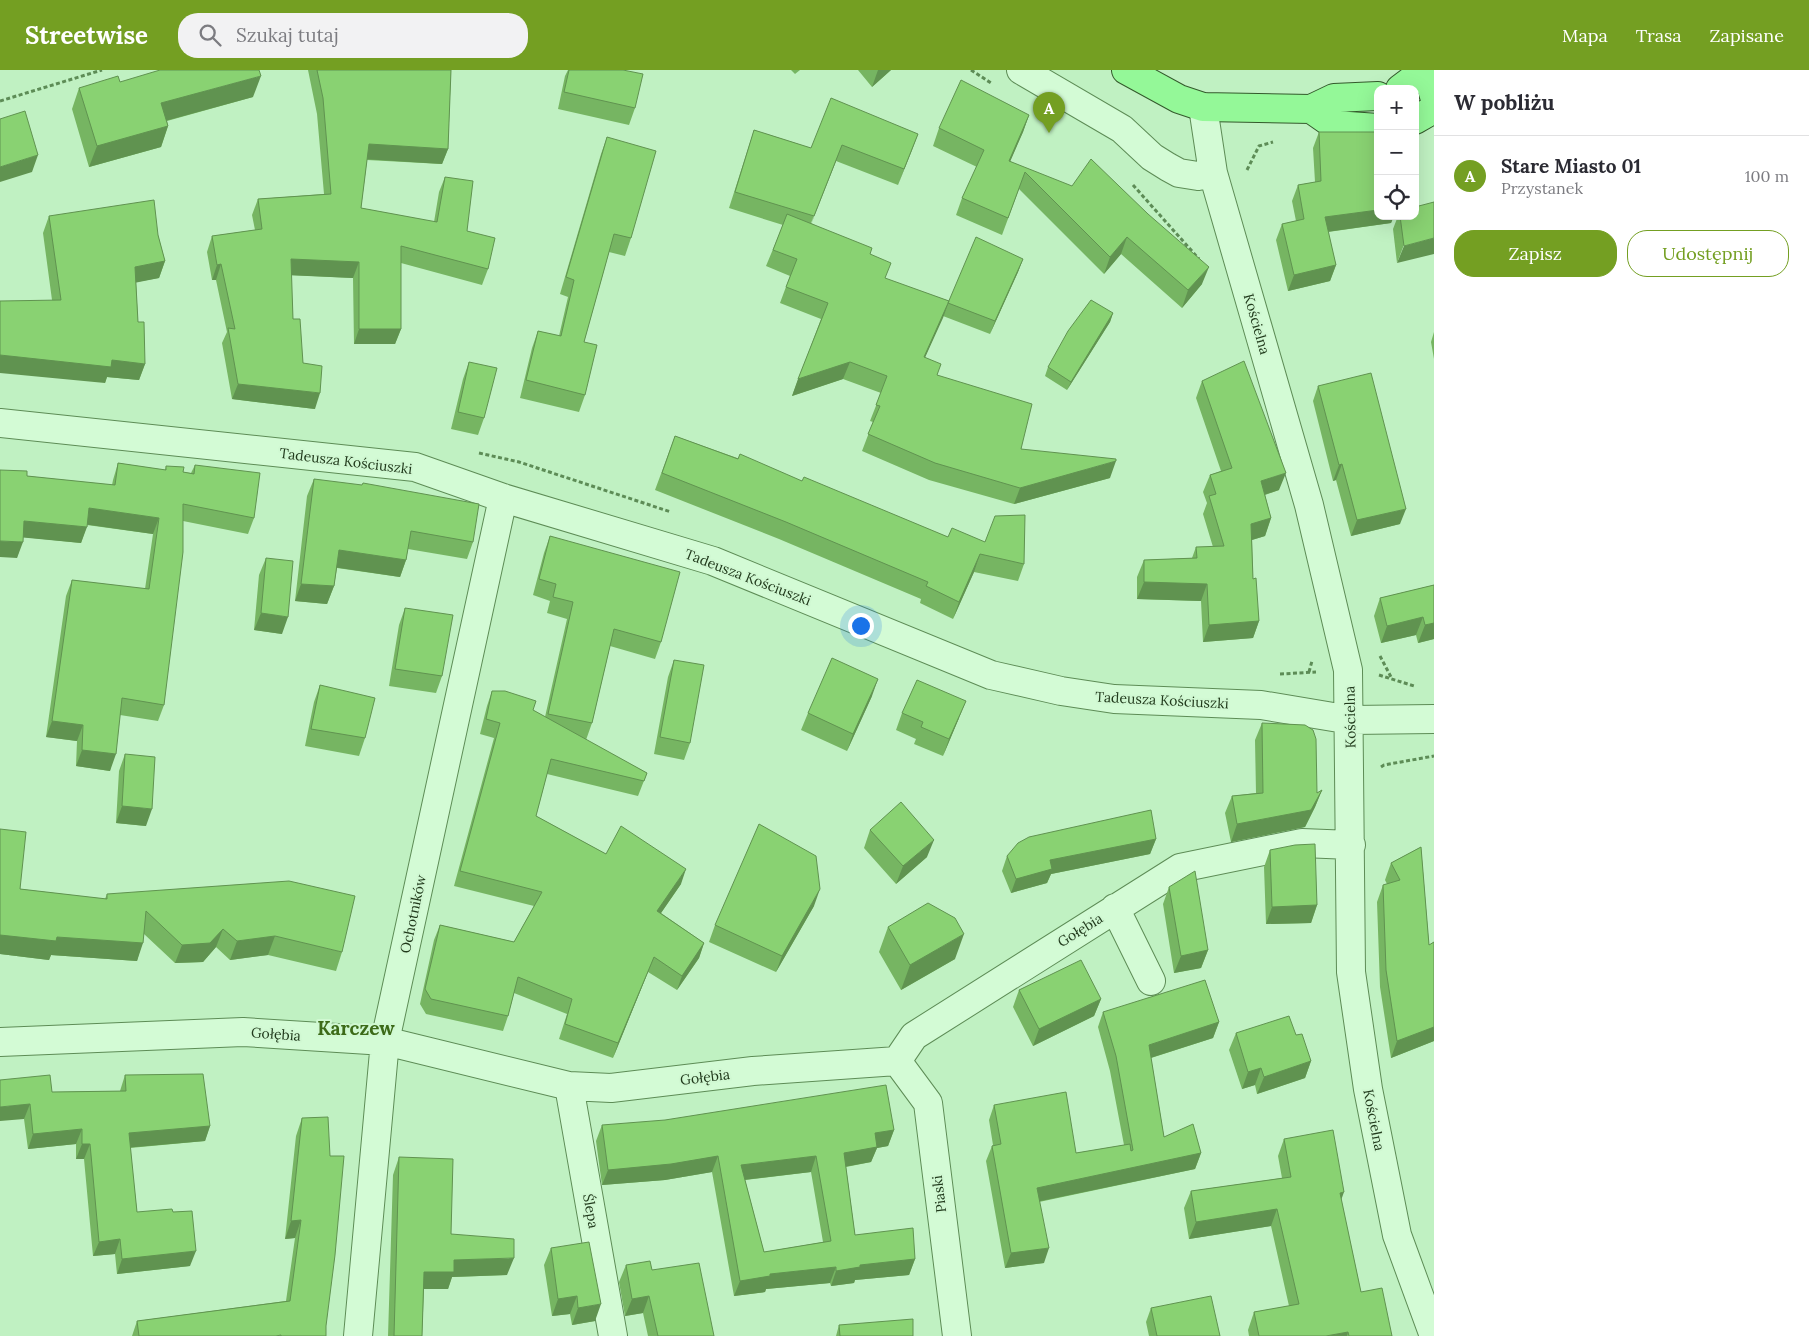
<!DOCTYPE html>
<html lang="pl">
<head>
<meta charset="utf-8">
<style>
  body { margin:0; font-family:Lora,serif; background:#f2f2f3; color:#2b2b33 }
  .controls { position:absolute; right:15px; top:15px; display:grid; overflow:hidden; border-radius:10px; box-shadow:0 5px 20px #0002 }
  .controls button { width:45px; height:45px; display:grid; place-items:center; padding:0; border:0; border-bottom:1px solid #e1e1e2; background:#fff; color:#2b2b33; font:25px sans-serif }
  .you { position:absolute; left:860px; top:555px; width:18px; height:18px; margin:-12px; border:4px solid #fff; border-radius:50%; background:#1a73e8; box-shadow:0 0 0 8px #1a73e833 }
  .badge { display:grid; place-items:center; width:32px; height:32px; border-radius:50%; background:#749f22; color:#fff; font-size:16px; font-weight:700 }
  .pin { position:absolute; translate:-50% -41px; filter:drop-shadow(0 1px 2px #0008) }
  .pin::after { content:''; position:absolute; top:26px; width:18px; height:15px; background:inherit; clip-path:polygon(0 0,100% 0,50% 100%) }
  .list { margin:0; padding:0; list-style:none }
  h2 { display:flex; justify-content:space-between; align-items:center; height:65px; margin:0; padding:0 20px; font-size:21px }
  h2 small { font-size:16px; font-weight:400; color:#7c7c81 }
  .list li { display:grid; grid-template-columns:32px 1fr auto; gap:15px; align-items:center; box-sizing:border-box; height:80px; padding:0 20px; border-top:1px solid #e1e1e2 }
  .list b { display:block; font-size:19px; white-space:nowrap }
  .list p { margin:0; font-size:16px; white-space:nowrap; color:#7c7c81 }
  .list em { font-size:16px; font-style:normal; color:#7c7c81 }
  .actions { display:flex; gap:10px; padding:15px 20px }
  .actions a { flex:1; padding:11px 0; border:1px solid #749f22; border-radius:20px; text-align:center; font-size:18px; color:#749f22 }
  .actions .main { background:#749f22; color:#fff }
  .icon { flex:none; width:28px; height:28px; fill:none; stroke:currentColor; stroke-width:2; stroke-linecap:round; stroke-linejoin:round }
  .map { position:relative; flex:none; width:1434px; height:1266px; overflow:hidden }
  header { display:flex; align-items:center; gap:30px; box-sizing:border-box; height:70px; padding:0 25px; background:#749f22; color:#fff }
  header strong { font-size:24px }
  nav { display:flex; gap:28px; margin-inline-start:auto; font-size:18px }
  .search { width:350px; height:45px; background:#f2f2f3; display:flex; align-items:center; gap:12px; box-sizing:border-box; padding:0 18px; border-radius:20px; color:#7c7c81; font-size:19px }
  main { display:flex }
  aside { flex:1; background:#fff }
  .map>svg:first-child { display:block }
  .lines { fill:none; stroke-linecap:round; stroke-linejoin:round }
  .minor-casing { stroke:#5d8c56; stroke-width:30 }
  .major-casing { stroke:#33592b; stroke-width:30 }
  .path { stroke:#5d8c56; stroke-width:3; stroke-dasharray:4 2.5; stroke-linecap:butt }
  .minor { stroke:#d3fbd5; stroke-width:28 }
  .major { stroke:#94f898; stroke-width:28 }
  .wall { fill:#76b562; fill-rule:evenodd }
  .shaded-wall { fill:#609350 }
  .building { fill:#89d272; stroke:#609350; fill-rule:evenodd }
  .labels { text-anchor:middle; stroke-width:4; stroke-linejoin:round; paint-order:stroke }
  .street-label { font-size:14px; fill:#213a1c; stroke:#d0f8d2 }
  .district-label { font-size:19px; font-weight:bold; fill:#3c6a18; stroke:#d0f8d2 }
</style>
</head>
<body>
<header>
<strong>Streetwise</strong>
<div class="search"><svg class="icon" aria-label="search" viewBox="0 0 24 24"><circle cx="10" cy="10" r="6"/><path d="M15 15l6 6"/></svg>Szukaj tutaj</div>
<nav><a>Mapa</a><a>Trasa</a><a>Zapisane</a></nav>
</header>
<main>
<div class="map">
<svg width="1434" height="1266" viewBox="0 0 1434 1266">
  <rect width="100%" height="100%" fill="#c0f1c2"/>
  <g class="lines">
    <defs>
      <path id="minor" d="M1021,0L1122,59L1152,87L1168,97L1179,103L1198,106L1213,103
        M1203,37L1213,103L1309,435L1348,600L1351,902L1368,1019L1397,1165L1434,1266
        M0,353L415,397L503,428L713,491L991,605L1061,621L1114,629L1261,635L1351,650L1434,649
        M1115,838L1151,911
        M0,972L243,962L385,971L569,1016L611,1018L753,1001L897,991
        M897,991L914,966L1180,798L1302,773L1351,775
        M897,991L928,1033L957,1266
        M569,1016L613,1266
        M358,1266L385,971L503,428"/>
      <path id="major" d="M1126,0L1179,29L1203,37L1311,39L1334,28L1378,26
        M1426,0L1434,26
        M1400,19L1425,0
        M1311,39L1334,55L1378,58
        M1415,50L1434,39"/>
    </defs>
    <use href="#minor" class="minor-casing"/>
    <use href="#major" class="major-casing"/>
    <path class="path" d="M971,0L991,13
      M0,31L102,0
      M1247,100L1259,76L1273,72
      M1133,115L1199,189
      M479,383L519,392L671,442
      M1380,586L1391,607
      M1309,602L1312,591
      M1280,604L1316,602
      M1379,605L1414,616
      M1381,697L1384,695L1434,686"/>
    <use href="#minor" class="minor"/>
    <use href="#major" class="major"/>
  </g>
  <path class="wall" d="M308,0H451L448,79L442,94L367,90L361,138L434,152L439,122L445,107L467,161L488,199L482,215L401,193V259L395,274H354L353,208L291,205L293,249L303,293L315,339L232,329L222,273L227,262L216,210H212L207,182L212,166L255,160L252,145L258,129L324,124L317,44Z
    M568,0H623L635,38L629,55L558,39L565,6Z
    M791,0H800L795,4Z
    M858,0H891L872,17Z
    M120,12L253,27L167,51L168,56L161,77L89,97L72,39L79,18Z
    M1029,45L1023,62L1010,91L1202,214L1182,238L1121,184L1104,204L1019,119L1002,165L956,145L962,128L977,97L933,76L939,58Z
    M754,60L811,78L918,64L898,115L836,91L811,153L870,184L885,209L949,231L1023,189L1018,202L990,264L943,246L925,287L937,305L1021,379L1110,408L1014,434L929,410L862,381L873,352L870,351L881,323L843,309L792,326L821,249L780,233L790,206L766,196L783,155L729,138Z
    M1319,62L1378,146H1394L1391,153L1328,162L1336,195L1330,211L1288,221L1276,170L1282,154L1296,151L1292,131L1298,115L1315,112L1313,78Z
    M607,67L631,168L625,186L609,182L584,272L585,325L579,342L520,328L532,278L538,261L559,266L568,227L560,224L601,84Z
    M49,146L158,165L165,191L159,208L136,212L138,252L145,294L139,310L107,307L105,313L52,230L43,163Z
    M1398,146H1415L1397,193L1393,159Z
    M1113,243L1110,252L1067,320L1045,306L1048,297Z
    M1434,262V289L1431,272Z
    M469,292L484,348L478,365L451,359L463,309Z
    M1202,311L1279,420L1265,425L1271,448L1265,466L1252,470L1253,509L1259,551L1253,568L1203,572L1201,531L1137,529V507L1144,490L1192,488L1196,477H1213L1203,444L1207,433L1203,422L1210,405L1221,401L1196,328Z
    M1318,316L1400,454L1351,466L1336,410L1333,411L1313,331Z
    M675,366L802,411L948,467L1024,494L1018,511L974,502L953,549L920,533L921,529L779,469L655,420Z
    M118,393L165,400L166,396L183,402L191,403L195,395L254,448L248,464L183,451L164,635L158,651L120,645L110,701L76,696L77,671L46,667L66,526L72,510L145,519L153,464L87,455L81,473L23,467L17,488L27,406L112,415L113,410Z
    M314,409L473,472L467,489L408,479L406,490L400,507L337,498L334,516L327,534L295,531L307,426Z
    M550,466L661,572L655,589L610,576L592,653L586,670L647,703L638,726L547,704L536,746L606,784L681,814L661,843L704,873L699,888L677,920L648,902L613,988L559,969L567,944L514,923L508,946L503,961L426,944L420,934L434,870L440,855L514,872L534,836L454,816L494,668L480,664L487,636L492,621L533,640L545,647L567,549L547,543L550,531L533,525L544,483Z
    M266,488L282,564L254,560L259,505Z
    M1434,515V569L1418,573L1416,565L1381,573L1374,546L1380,528Z
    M405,538L442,606L436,623L389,616L399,555Z
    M674,590L690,673L684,690L654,684L668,607Z
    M320,615L365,668L359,686L305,676L314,632Z
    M872,626L847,681L801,660L808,643Z
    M902,643L959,648L943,686L914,674L916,669L896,660Z
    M1262,653L1317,723L1322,720L1315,737L1305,757L1231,772L1225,743L1232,726L1256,723L1255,670Z
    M125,684L146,756L116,753L119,701Z
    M0,759L20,819L105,829L107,824L342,882L336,901L268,885L230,890L216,877L203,892L175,893L144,864L137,891L51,885L49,890L0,884Z
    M870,760L927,787L896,814L864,778Z
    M1156,769L1150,784L1051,804L1047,813L1011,823L1002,801L1007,786Z
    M1421,777L1429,875L1434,872V971L1391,988L1380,917L1377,832L1383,815L1387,814L1385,810L1391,793Z
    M1270,780L1317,835L1311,853L1266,854L1264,797Z
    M1169,817L1208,880L1201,898L1174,903L1163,834Z
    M814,836L776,902L709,872L715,855Z
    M888,857L955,889L901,920L879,882Z
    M1019,920L1101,929L1094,946L1033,976L1013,937Z
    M1103,942L1219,952L1213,968L1151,988L1164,1067L1201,1083L1195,1099L1039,1132L1044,1193L1005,1198L986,1091L992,1076L993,1075L989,1050L994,1035L1076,1083L1124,1075L1110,1001L1098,957Z
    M1236,963L1311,991L1305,1008L1257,1024L1255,1015L1242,1019L1229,980Z
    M125,1005L210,1056L205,1071L130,1078L137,1142H173L190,1196L117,1204L115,1184L93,1186L84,1089H76V1074L28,1079L24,1049L0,1010L52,1022L120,1021Z
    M302,1048L326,1256V1266H132L137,1251L286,1231L295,1168L285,1169L296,1066Z
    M602,1055L894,1060L888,1076L877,1078L871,1092L846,1097L855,1165L915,1189L909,1205L855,1210L854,1213L831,1216L830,1213L766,1219L765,1222L734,1226L712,1102L665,1110L602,1115L596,1071ZM811,1102L823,1172L764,1182L745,1110Z
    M1284,1069L1341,1129L1361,1222L1392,1266H1249L1248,1260L1254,1242L1289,1236L1271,1156L1189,1169L1184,1138L1191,1121L1282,1108L1278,1086Z
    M399,1087L451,1164L507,1205L452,1207L448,1219H424L422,1266H388L393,1105Z
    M551,1178L595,1251L572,1255L570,1244L552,1246L544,1195Z
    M626,1195L652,1200L714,1266H648L643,1243L625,1246L619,1212Z
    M1151,1238L1220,1266H1149L1146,1252Z
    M839,1255L913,1266H836Z"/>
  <path class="shaded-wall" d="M878,0H891L872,17Z
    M261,6L253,27L154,54L161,33Z
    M1029,45L1023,62L1003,108L1009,91Z
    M168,56L161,77L89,97L97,76Z
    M918,64L912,80L898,115L904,99Z
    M369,74L448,79L442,94L363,89Z
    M842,75L836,91L808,162L814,146Z
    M38,85L32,102L0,112V97Z
    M1378,140V146H1394L1391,153L1319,163L1325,147Z
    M1127,167L1121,184L1104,204L1110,187Z
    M1434,168V184L1397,193L1404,176Z
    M291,189L359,192L353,208L285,205Z
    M1023,189L1018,202L990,264L995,251Z
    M165,191L159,208L129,214L135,197Z
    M221,194L216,210H212L217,195Z
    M1336,195L1330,211L1288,221L1294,205Z
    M1209,197L1202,214L1182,238L1188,220Z
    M949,231L943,248L918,303L924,287Z
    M1113,243L1110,252L1067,320L1071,312Z
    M359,259H401L395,274H354Z
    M0,285L112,290L145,294L139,310L107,307L105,313L0,303Z
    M850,292L843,309L792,326L798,309Z
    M238,314L320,323L315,339L232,329Z
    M1116,391L1110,408L1014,434L1020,418Z
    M1342,394L1336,410L1333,411L1339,395Z
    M1286,403L1279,420L1254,428L1261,411Z
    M89,438L159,448L153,464L83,454Z
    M1406,439L1400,454L1351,466L1357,450Z
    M1271,448L1265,466L1245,472L1251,454Z
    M24,451L87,457L81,473L18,467Z
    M0,471L23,472L17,488L0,487Z
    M339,480L406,490L400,507L333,497Z
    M980,484L974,502L953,549L959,532Z
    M1144,512L1207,514L1201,531L1137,529Z
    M301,514L334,516L327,534L295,531Z
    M261,543L288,547L282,564L254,560Z
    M1423,547L1416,565L1381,573L1387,556Z
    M1259,551L1253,568L1203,572L1209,555Z
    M1434,553V569L1418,573L1425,555Z
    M878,609L872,626L847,681L853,664Z
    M966,631L959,648L943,686L949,669Z
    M52,651L83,655L77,671L46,667Z
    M82,680L116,684L110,701L76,696Z
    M1322,720L1315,737L1305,757L1231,772L1237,754L1311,740Z
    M122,736L152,739L146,756L116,753Z
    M1156,769L1150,784L1051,804L1047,813L1011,823L1016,809L1050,790Z
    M934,770L927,787L896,814L903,796Z
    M686,799L681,814L652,856L657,841Z
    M820,819L814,836L776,902L782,886Z
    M1317,835L1311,853L1266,854L1272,837Z
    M223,859L216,877L203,892L175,893L182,875Z
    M964,864L955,889L901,920L910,895Z
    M0,865L57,867L143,873L137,891L51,885L49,890L0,884Z
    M275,866L268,885L230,890L237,871Z
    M704,873L699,888L677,920L682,906Z
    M1208,880L1201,898L1174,903L1181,886Z
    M654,887L648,902L613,988L618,973Z
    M1101,929L1094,946L1033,976L1039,959Z
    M1219,952L1213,968L1144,990L1149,975Z
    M1434,957V971L1391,988L1397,971Z
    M1311,991L1305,1008L1257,1024L1264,1007Z
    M1261,998L1255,1015L1242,1019L1248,1002Z
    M30,1034L24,1049L0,1051V1037Z
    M210,1056L205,1071L124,1078L129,1063Z
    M82,1059L76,1074L28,1079L33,1064Z
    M894,1060L888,1076L877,1078L871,1092L838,1098L844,1083L875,1063Z
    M82,1074H90L84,1089H76Z
    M1201,1083L1195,1099L1031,1133L1037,1118Z
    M718,1086L712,1102L665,1110L602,1115L608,1100Z
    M816,1086L811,1102L735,1111L741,1095Z
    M1344,1122L1338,1139L1340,1123Z
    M1277,1139L1271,1156L1189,1169L1196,1152Z
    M301,1150L295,1168L285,1169L291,1151Z
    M120,1169L115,1184L93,1186L99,1172Z
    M1049,1178L1044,1193L1005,1198L1011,1183Z
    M196,1181L190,1196L117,1204L122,1189Z
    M514,1188L507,1205L452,1207L448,1219H418L424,1202L454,1190Z
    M915,1189L909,1205L855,1210L854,1213L831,1216L836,1201L860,1195Z
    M836,1197L830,1213L766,1219L765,1222L734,1226L740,1211L770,1204Z
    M577,1226L570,1244L552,1246L558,1229Z
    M649,1226L643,1243L625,1246L632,1229Z
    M601,1234L595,1251L572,1255L578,1238Z
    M1348,1262L1347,1266H1326Z"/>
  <path class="building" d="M160,0H259L261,6L161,33L168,56L97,76L79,18L118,6L120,12Z
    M317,0H451L448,79L369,74L361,138L437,152L445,107L473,111L467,161L495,168L488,199L401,176V259H359V192L291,189L293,249H300L303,293L322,296L320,323L238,314L228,258L235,259L221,194L217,195L212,166L262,159L258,129L331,124L323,28Z
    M569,0H623L643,4L635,38L564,22Z
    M961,10L1029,45L1009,91L1072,116L1091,89L1148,144L1209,197L1188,220L1127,167L1110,187L1025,102L1008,148L962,128L984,80L939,58Z
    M831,28L918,64L904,99L842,75L814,146L735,122L754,60L811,78Z
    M25,41L38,85L0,97V49Z
    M1319,62H1378V140L1325,147L1336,195L1294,205L1282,154L1304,149L1298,115L1321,111Z
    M607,67L656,81L631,168L614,164L584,272L597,275L585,325L526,310L538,261L561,266L574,210L566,207Z
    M154,130L158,165L165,191L135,197L138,252H144L145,294L112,290L111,297L0,285V231L61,230L49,146Z
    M1434,132V168L1404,176L1400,146H1415V137Z
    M787,144L872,178L870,184L891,193L885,208L949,231L924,287L941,294L937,305L1032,334L1021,379L1116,389V391L1020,418L935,393L868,364L880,336L876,335L887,306L850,292L798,309L828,233L786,217L797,189L773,180Z
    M976,167L1023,189L995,251L948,233Z
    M1091,230L1113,243L1071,312L1048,297L1068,261Z
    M1244,291L1286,403L1261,411L1271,448L1251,454L1253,509L1256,508L1259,551L1209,555L1207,514L1144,512V490L1197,488L1196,477L1224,476L1209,426L1216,424L1210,405L1232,398L1202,311Z
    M469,292L497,298L484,348L458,342Z
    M1371,303L1406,439L1357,450L1342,394L1339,395L1318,316Z
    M675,366L738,389L740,384L802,411L804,407L948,467L952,458L985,472L995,446L1025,445L1024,494L980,484L959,532L926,516L928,512L786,452L662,403Z
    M118,393L166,400V396L184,397L183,402L194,404L195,395L260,403L254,448L183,434V482L164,635L122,628L116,684L82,680L83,655L52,651L72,510L149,519L159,448L89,438L87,457L24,451L23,472L0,471V400L27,401V406L115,415Z
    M314,409L362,415L363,413L479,434L473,472L411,461L406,490L339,480L334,516L301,514Z
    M550,466L680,502L661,572L614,559L592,653L548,644L573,532L553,527L556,514L539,509Z
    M266,488L293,491L288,547L261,543Z
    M1434,515V553L1425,555L1423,547L1387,556L1380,528Z
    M405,538L453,545L442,606L395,599Z
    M832,588L878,609L853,664L808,643Z
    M674,590L704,595L690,673L660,667Z
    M917,610L966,631L949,669L921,657L923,652L902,643Z
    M320,615L375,628L365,668L311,659Z
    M492,621H505L536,631L533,640L647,703L644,711L551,689L536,746L606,784L621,756L686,799L657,841L704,873L682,906L654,887L618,973L565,954L572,929L518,907L508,946L431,929L425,919L440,855L514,872L542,822L460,801L500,653L486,649Z
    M1262,653L1305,655L1313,660L1316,669L1317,723L1322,720L1311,740L1237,754L1232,726L1263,723Z
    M125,684L155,687L152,739L122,736Z
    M901,732L934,770L903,796L870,760Z
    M1151,740L1156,769L1050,790L1052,799L1016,809L1007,786L1018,773L1029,767Z
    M759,754L816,786L820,819L782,886L715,855Z
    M0,759L26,762L20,819L107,829V824L289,811L355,826L342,882L275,866L237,871L223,859L210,873L182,875L146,841L143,873L57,867L56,871L0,865Z
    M1315,774L1317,835L1272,837L1270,780L1295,775Z
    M1421,777L1429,875L1434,872V957L1397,971L1386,900L1383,815L1400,810L1391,793Z
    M1195,801L1208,880L1181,886L1169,817Z
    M928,833L955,848L964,864L910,895L888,857Z
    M1081,890L1101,929L1039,959L1019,920Z
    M1205,910L1219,952L1149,975L1164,1067L1193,1054L1201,1083L1037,1118L1049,1178L1011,1183L992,1076L1001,1074L994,1035L1066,1022L1076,1083L1130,1074L1131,1081L1133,1080L1116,986L1103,942Z
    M1289,946L1296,965L1302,964L1311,991L1264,1007L1261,998L1248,1002L1236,963Z
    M203,1004L210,1056L129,1063L137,1142L172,1139L173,1142L192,1141L196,1181L122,1189L120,1169L99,1172L90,1074H82V1059L33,1064L30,1034L0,1037V1010L50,1005L52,1022L126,1021L125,1005Z
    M886,1015L894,1060L875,1063L877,1077L844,1083L855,1165L913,1158L915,1189L860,1195V1197L836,1201V1197L770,1204V1206L740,1211L718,1086L671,1094L608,1100L602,1055L665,1050ZM816,1086L831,1171L764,1182L741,1095Z
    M328,1047L330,1086H344L335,1185L326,1256V1266H281V1265L276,1266H139L137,1251L290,1231L301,1150L291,1151L302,1048Z
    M1333,1060L1344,1122L1340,1123L1361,1222L1382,1218L1392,1266H1349L1348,1262L1326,1266H1259L1254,1242L1299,1234L1277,1139L1196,1152L1191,1121L1291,1107L1284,1069Z
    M399,1087L453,1089L451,1164L514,1169V1188L454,1190V1202H424L422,1266H394Z
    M589,1172L601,1234L578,1238L577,1226L558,1229L551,1178Z
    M650,1191L652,1200L699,1193L714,1266H658L649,1226L632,1229L626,1195Z
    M1211,1226L1220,1266H1157L1151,1238Z
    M913,1249V1266H840L839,1255Z"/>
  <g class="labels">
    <g class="street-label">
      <text transform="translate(1257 254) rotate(74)" y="5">Kościelna</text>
      <text transform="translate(346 391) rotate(7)" y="5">Tadeusza Kościuszki</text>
      <text transform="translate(748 507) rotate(21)" y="5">Tadeusza Kościuszki</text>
      <text transform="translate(1162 630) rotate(3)" y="5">Tadeusza Kościuszki</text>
      <text transform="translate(1350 647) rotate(-91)" y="5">Kościelna</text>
      <text transform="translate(413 844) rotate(-78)" y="5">Ochotników</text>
      <text transform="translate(1080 860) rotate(-32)" y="5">Gołębia</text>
      <text transform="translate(276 964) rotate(4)" y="5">Gołębia</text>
      <text transform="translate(705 1007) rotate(-7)" y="5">Gołębia</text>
      <text transform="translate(1374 1050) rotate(79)" y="5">Kościelna</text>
      <text transform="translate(939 1124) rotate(-97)" y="5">Piaski</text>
      <text transform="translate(591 1141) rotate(80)" y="5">Ślepa</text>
    </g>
    <g class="district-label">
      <text x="356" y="965">Karczew</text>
    </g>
  </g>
</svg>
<div class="controls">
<button>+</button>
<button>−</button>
<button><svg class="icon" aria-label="locate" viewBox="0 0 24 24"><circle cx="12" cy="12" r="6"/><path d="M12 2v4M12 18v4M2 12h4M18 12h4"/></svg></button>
</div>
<div class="you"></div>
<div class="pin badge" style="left:1049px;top:63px">A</div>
</div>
<aside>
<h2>W pobliżu<small></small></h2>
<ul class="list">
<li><span class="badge">A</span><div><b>Stare Miasto 01</b><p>Przystanek</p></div><em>100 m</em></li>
</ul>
<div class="actions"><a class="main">Zapisz</a><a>Udostępnij</a></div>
</aside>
</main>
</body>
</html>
